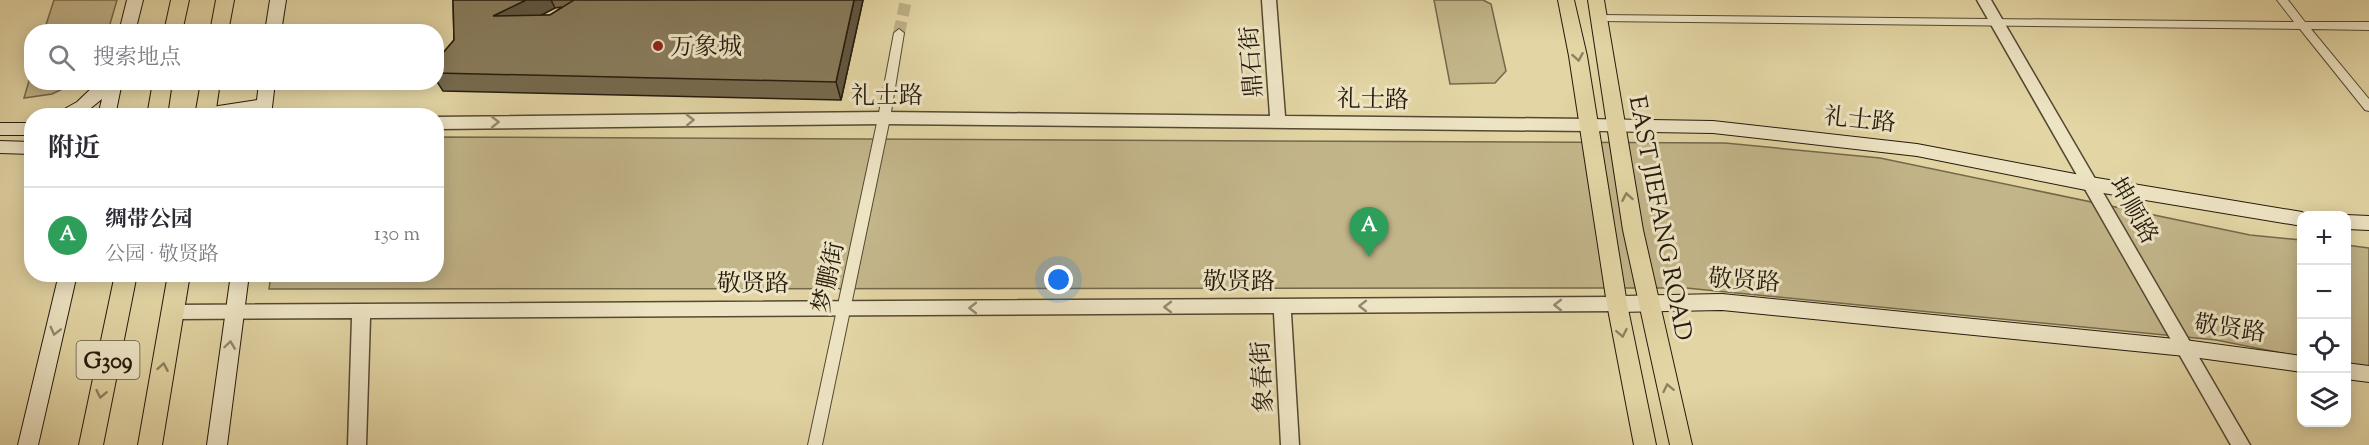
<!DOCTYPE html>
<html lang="zh">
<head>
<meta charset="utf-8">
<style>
  body { margin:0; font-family:"Sorts Mill Goudy","Noto Serif SC",serif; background:#f2f2f3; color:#2b2b33 }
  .controls { position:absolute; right:18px; bottom:18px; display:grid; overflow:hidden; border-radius:12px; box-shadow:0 3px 15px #0003 }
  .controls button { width:54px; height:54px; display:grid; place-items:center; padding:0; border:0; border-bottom:2px solid #e1e1e2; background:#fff; color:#2b2b33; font:30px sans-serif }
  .you { position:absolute; left:1059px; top:280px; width:21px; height:21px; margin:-15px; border:4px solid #fff; border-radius:50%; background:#1a73e8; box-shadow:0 0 0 9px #1a73e833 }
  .badge { display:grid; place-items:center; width:39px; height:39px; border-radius:50%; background:#8f2418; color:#fff; font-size:20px; font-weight:700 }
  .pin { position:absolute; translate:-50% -50px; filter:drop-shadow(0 2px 3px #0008) }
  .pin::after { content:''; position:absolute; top:32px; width:21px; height:18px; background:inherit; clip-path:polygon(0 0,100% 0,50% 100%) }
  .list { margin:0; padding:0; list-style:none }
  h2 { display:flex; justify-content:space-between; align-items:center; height:78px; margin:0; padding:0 24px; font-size:26px }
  h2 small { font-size:20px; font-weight:400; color:#7c7c81 }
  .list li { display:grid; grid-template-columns:39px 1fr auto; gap:18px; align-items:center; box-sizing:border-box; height:96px; padding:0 24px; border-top:2px solid #e1e1e2 }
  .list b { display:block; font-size:22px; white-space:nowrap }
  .list p { margin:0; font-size:20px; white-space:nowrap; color:#7c7c81 }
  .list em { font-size:20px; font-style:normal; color:#7c7c81 }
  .icon { flex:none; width:33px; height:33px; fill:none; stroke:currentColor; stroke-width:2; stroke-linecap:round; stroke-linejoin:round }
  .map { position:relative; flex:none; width:2369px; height:445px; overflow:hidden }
  .search { position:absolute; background:#fff; box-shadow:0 3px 15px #0003; left:24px; top:24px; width:420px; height:66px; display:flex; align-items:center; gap:15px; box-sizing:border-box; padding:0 21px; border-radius:24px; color:#7c7c81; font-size:22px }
  .panel { position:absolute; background:#fff; box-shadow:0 3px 15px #0003; left:24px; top:108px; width:420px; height:174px; border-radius:24px }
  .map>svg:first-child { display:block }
  .green { fill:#c3b58a; stroke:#74684b; stroke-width:1.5 }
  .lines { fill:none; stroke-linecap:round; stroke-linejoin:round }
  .minor-tunnel { stroke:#bdb086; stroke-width:12; stroke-dasharray:12 6; stroke-linecap:butt }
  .minor-casing { stroke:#544932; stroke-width:2 }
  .tertiary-casing { stroke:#544932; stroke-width:3 }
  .secondary-casing { stroke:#251a0c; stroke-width:2 }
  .primary-casing { stroke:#251a0c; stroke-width:2 }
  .trunk-casing { stroke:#251a0c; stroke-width:2 }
  .minor { fill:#ede4c4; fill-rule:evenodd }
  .tertiary { fill:#ede4c4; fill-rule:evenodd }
  .secondary { fill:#ede4c4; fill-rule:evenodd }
  .primary { fill:#e3d5a4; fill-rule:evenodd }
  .trunk { fill:#e3d5a4; fill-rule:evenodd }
  .wall { fill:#756a4e; stroke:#251a0c; stroke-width:1.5; fill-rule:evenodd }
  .shaded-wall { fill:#5f5640; stroke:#251a0c; stroke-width:1.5 }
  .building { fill:#887b5b; stroke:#251a0c; stroke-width:1.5 }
  .oneway { stroke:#8e8160 }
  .oneway2 { stroke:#938971 }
  .poi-dot { fill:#8f2418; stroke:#ede4c4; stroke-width:2 }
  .labels { text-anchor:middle; stroke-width:6; stroke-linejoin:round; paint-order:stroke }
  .shield { fill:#ede4c4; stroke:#615743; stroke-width:1.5 }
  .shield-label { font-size:22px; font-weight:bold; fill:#251a0c }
  .poi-label { font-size:24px; fill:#251a0c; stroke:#ede4c4; text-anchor:start }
  .street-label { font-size:24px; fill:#251a0c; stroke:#ede4c4 }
</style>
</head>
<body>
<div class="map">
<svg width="2369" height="445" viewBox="0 0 2369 445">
  <rect width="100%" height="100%" fill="#e3d5a4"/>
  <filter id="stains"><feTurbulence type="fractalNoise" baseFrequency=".00333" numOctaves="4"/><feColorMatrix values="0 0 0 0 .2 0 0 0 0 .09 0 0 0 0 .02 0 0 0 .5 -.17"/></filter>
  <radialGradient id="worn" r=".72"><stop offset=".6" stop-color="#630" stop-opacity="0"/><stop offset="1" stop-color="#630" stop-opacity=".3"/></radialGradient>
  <path class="green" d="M54,0H117L108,31H44Z
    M1434,0H1483L1491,4L1506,71L1495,83L1450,84Z
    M31,74L32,82L75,83L52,94L24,98Z
    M437,137L1725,143L1880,158L2250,235L2301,240L2302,357L2216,340L1686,288L269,289L271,275L436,274Z
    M2346,245L2369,248V371L2347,367Z"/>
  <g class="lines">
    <path class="minor-tunnel" d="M899,33L906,0"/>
    <defs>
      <path id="minor" d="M2277,0H2288L2305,22H2369V30L2311,29L2369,99V111L2365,110L2300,29L1599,21L1594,18L1599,15L2294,22Z
        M899,29L904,33L890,118L822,445H808L878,118L894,33Z"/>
      <path id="tertiary" d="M1262,0H1276L1285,116L1588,119L1593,121L1596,125L1593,129L1588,131L884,124L436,129V117L884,112L1270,116Z
        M1977,0H1991L2250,445H2231Z
        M1617,297L1623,299L1626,304L1623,309L1617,311L1291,313L1299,445H1281L1274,313L370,318L366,445H348L352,318L173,319L167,317L164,312L167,307L173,305Z"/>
      <path id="secondary" d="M127,0H143L135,32H119Z
        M270,0H286L281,32H265Z
        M98,82H122L115,116H98L102,99L81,116H57L59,112L77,102Z
        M259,82H275L271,116H255V112L234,116H184L186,112L192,110L257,100Z
        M1588,119L1713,121L1917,144L2091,177L2302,212L2309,216H2302V226L2091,191L1917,156L1713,133L1588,131L1582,129L1580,125L1582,121Z
        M0,123H32V135H0Z
        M0,141L32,142V154L0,153Z
        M2346,215L2369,216V230L2346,229Z
        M59,274H77L38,445H18Z
        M231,274H249L227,445H207Z
        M1722,294L2185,340L2302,356V372L2185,356L1722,310L1617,312L1610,309L1608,304L1610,299L1617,296Z
        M2346,363L2369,366V382L2346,379Z"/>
      <path id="primary" d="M1558,0H1574L1587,56L1627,304L1656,445H1634L1607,304L1569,56Z
        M1588,0H1604L1643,230L1692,445H1670L1623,230Z"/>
      <path id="trunk" d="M171,0H189L182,32H164Z
        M216,0H234L228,32H210Z
        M153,82H172L167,116H147Z
        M201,82H220L215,116H195Z
        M115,274H137L103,445H79Z
        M168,274H190L162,445H138Z"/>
    </defs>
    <use href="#minor" class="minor-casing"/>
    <use href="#tertiary" class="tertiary-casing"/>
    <use href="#secondary" class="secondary-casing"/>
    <use href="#primary" class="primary-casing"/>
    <use href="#trunk" class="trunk-casing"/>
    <use href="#minor" class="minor"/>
    <use href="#tertiary" class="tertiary"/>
    <use href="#secondary" class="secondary"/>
    <use href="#primary" class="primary"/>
    <use href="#trunk" class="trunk"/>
  </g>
  <path class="wall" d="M453,0H863L841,100L443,91L436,80V61L454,40ZM562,7L550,15H541L555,8Z"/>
  <path class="shaded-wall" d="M526,0H551L555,8L503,35L493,16Z
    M854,0H863L841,100L836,82Z"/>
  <path class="building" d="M453,0H526L493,16L550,15L574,0H854L836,82L436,73L437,60L454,40Z"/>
  <defs><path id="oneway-chevron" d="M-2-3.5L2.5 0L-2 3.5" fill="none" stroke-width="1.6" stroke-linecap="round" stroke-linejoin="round" transform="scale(1.5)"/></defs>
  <g class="oneway">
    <use href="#oneway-chevron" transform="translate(1578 57) rotate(80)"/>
    <use href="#oneway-chevron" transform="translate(1627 197) rotate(-100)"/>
    <use href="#oneway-chevron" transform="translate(1622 333) rotate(79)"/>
    <use href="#oneway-chevron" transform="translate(163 367) rotate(-80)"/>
    <use href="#oneway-chevron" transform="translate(1668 388) rotate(-102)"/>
    <use href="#oneway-chevron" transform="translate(101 394) rotate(102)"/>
  </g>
  <g class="oneway2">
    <use href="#oneway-chevron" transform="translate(690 120) rotate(-1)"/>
    <use href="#oneway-chevron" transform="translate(495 122) rotate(-1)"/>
    <use href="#oneway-chevron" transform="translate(1558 305) rotate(180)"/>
    <use href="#oneway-chevron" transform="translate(1363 306) rotate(180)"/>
    <use href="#oneway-chevron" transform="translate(1168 307) rotate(180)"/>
    <use href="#oneway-chevron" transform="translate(973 308) rotate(180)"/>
    <use href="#oneway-chevron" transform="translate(55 331) rotate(104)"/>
    <use href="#oneway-chevron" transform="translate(230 345) rotate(-82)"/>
  </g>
  <circle class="poi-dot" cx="658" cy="46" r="6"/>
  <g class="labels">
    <rect class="shield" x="76.5" y="341" width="63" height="38" rx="4.5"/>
    <g class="shield-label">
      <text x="108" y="368">G309</text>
    </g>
    <g class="poi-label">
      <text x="670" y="54">万象城</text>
    </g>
    <g class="street-label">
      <text transform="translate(1251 62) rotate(-94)" y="8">鼎石街</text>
      <text x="887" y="103">礼士路</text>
      <text transform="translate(1373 99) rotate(1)" y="8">礼士路</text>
      <text transform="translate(1860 119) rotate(6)" y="8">礼士路</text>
      <text transform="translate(2134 210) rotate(60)" y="8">坤顺路</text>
      <text transform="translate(1661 218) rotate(79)" y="8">EAST JIEFANG ROAD</text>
      <text transform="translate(828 277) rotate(-78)" y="8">梦鹏街</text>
      <text transform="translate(1744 280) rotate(4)" y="8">敬贤路</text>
      <text x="1239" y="289">敬贤路</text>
      <text x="753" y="291">敬贤路</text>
      <text transform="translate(2230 328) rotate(8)" y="8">敬贤路</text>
      <text transform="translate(1262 377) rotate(-93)" y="8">象春街</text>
    </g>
  </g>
  <rect width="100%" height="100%" filter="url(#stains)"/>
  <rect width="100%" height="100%" fill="url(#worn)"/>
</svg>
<div class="controls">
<button>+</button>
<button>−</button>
<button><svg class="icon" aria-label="locate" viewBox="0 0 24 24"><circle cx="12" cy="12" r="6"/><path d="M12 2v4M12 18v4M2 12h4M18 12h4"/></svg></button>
<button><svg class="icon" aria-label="layers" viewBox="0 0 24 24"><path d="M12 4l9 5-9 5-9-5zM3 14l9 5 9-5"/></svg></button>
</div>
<div class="you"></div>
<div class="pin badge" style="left:1369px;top:257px;background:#2e9e5b">A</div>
<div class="search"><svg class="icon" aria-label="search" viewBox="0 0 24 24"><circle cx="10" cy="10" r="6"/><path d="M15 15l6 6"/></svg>搜索地点</div>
<section class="panel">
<h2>附近<small></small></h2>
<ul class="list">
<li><span class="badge" style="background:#2e9e5b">A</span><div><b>绸带公园</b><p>公园 · 敬贤路</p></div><em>130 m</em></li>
</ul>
</section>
</div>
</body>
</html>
